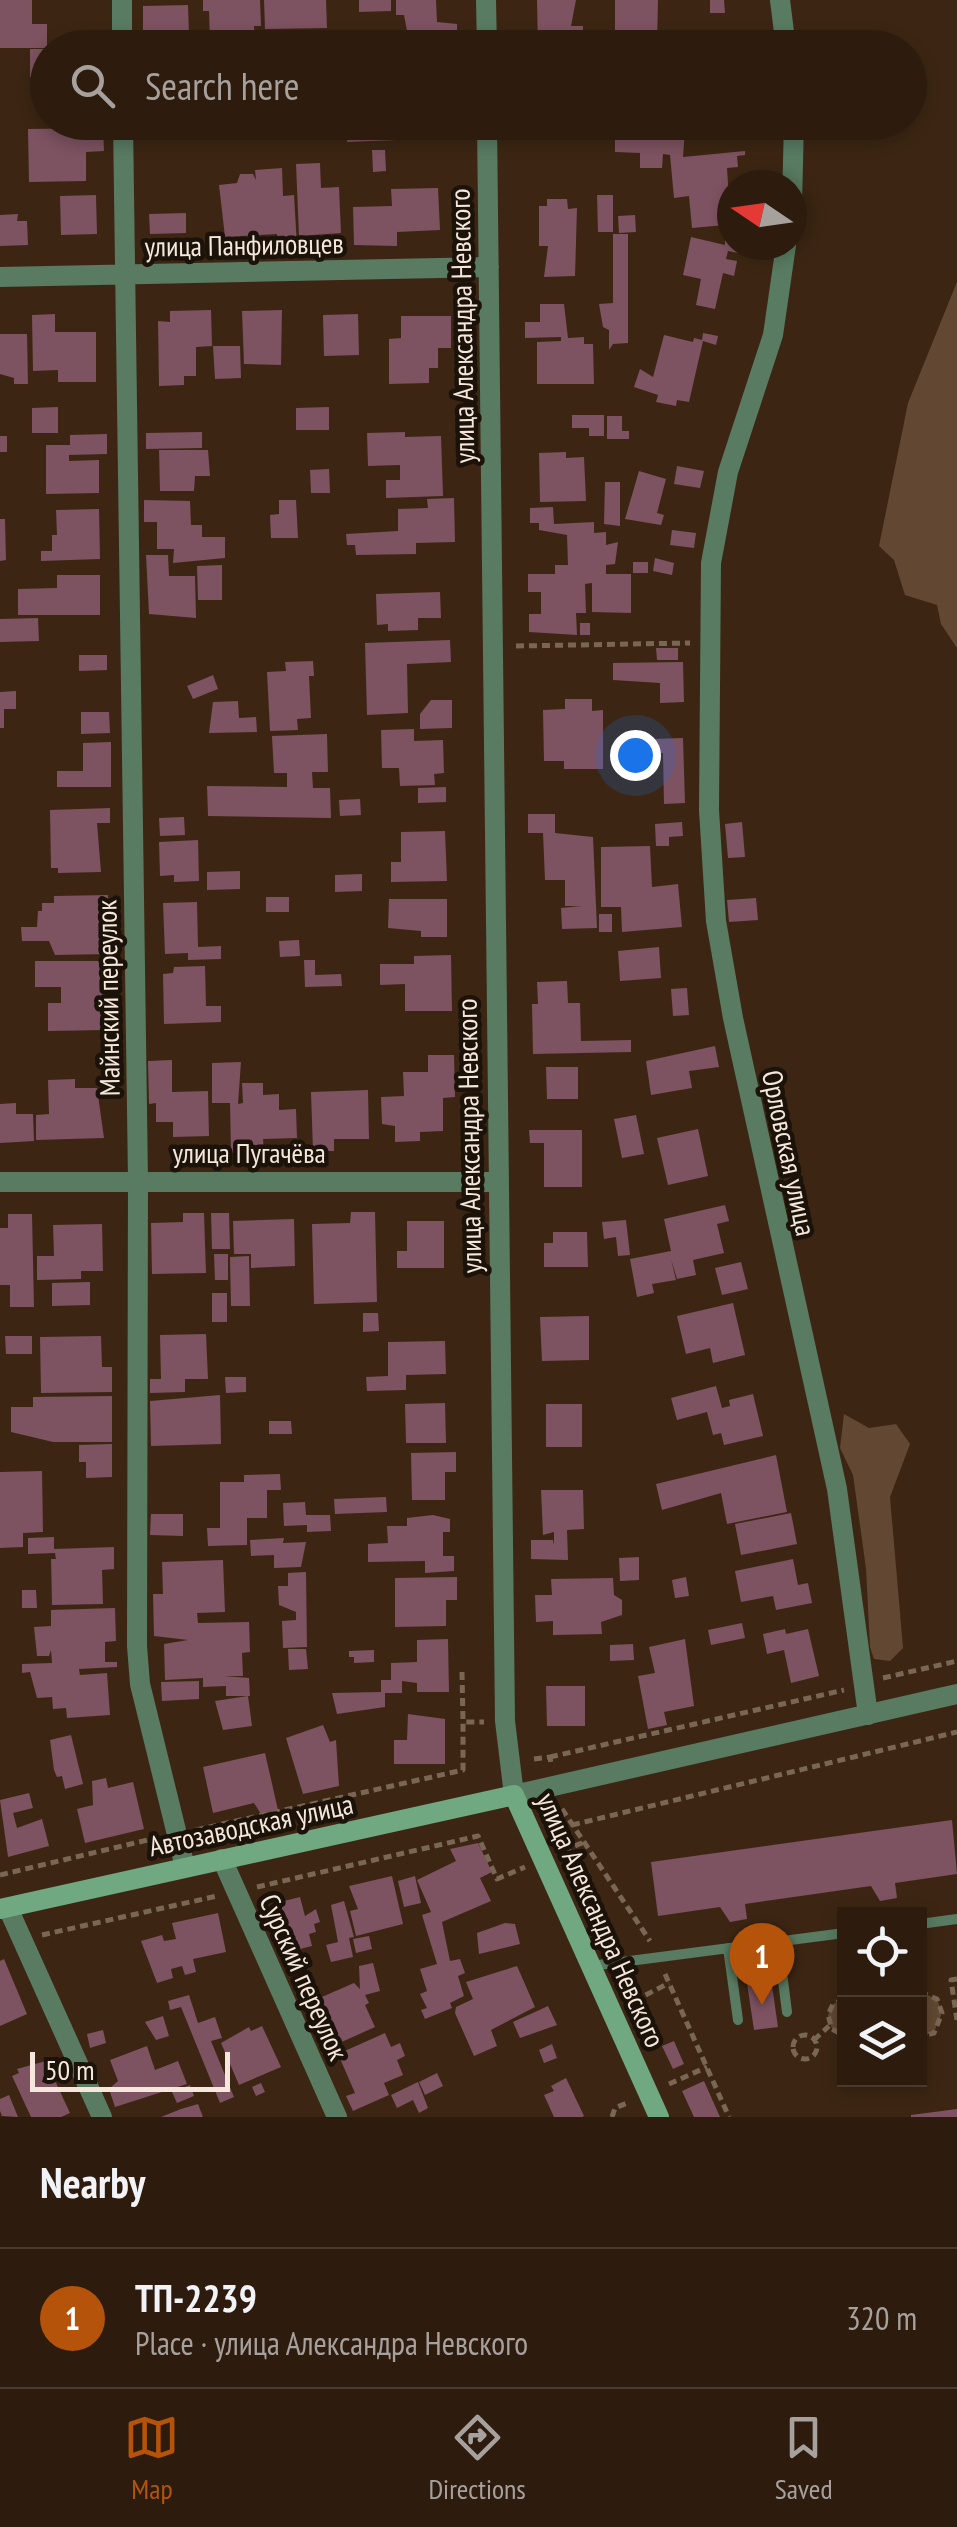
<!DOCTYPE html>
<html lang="en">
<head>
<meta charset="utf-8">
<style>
  body { margin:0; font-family:"PT Sans Narrow",sans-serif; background:#39291c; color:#f1f3f6 }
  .controls { position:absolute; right:30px; bottom:30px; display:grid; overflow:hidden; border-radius:0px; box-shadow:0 5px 15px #0003 }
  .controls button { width:90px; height:90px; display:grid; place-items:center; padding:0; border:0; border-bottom:2px solid #483a2e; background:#2d1c0e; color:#f1f3f6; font:50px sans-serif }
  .compass { position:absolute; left:717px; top:170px; width:90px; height:90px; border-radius:50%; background:#2d1c0e; box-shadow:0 5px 15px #0003; rotate:283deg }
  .scale { position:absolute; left:30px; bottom:25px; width:200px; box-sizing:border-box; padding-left:10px; border:5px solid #f5e7db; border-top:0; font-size:28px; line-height:35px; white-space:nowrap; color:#f5e7db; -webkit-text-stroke:8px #1b1209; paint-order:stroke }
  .you { position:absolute; left:635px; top:755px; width:35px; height:35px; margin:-25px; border:8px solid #fff; border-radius:50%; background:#1a73e8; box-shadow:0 0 0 15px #1a73e833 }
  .badge { display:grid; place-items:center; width:65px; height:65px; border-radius:50%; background:#b45309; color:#fff; font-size:32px; font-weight:700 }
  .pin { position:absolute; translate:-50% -82px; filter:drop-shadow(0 2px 5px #0008) }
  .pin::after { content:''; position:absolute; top:52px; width:35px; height:30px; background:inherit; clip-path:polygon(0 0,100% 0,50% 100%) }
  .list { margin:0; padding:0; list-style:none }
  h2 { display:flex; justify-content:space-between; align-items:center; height:130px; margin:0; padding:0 40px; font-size:42px }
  h2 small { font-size:32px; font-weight:400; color:#a7a19e }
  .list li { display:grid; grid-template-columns:65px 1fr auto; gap:30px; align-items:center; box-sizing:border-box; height:140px; padding:0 40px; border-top:2px solid #483a2e }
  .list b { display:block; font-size:38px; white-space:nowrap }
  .list p { margin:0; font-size:32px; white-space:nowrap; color:#a7a19e }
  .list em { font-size:32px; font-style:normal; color:#a7a19e }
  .icon { flex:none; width:55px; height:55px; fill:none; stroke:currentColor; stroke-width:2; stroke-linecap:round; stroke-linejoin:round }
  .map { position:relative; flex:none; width:957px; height:2117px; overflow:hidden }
  .search { position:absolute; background:#2d1c0e; box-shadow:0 5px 15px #0003; left:30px; right:30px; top:30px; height:110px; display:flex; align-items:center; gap:25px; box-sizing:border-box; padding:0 35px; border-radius:55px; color:#a7a19e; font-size:38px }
  .sheet { height:270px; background:#2d1c0e }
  nav { display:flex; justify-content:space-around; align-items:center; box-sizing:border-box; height:140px; border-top:2px solid #483a2e; background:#2d1c0e; font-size:28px; color:#a7a19e }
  nav a { display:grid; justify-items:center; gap:5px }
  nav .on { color:#b45309 }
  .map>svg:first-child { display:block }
  .green { fill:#624832 }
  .building { fill:#7d5261 }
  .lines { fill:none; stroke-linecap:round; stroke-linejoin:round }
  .path { stroke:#796655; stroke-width:5; stroke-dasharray:8 5; stroke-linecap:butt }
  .lane { stroke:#597b62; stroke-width:10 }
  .street { stroke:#597b62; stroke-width:20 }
  .secondary { stroke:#70a881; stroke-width:20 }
  .labels { text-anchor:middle; stroke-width:9; stroke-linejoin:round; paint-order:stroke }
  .street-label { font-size:28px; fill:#f5e7db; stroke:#1b1209 }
</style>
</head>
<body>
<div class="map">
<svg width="957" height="2117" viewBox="0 0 957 2117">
  <rect width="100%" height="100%" fill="#3c2613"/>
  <path class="green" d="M957,282V648L941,624L937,605L905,595L894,560L879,546L908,403Z
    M844,1414L869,1428L896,1424L910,1444L890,1497L903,1648L890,1661L874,1659L870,1647L866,1568L853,1475L840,1448Z
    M920,1992L937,1999L942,2013L934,2032L920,2037Z
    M844,1999V2036L832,2029L828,2015L833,2004Z"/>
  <path class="building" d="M0,0H32V24H47V48H0Z
    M203,0H260L261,26H254L255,38L210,40L209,11H203Z
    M264,0H326L327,28L265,29Z
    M359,0H391V11L359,12Z
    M396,0H436L437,22L457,24V36H408L404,15H396Z
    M537,0H576L571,26H583V48H538Z
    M615,0H658L657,47H615Z
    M710,0H724L725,13H710Z
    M188,5L189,35H199V48H158V36L143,37V6Z
    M325,33V48H293V34Z
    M30,49H45V77H30Z
    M539,122H579V134L539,132Z
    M622,122H639V133L622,134Z
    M672,122H682L685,130L683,157L745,151V155L737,156L738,167L727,168L732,245H745L743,254L728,251L726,259L737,261L734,276L723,273L715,309L696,305L701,279L683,275L691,237L725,245V225L692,228L689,196L674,198L670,155L663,154L662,168H640V153L615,152V138L673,137Z
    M732,122H760V125L732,128Z
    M397,125V140L347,142V127Z
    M103,128L104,151L86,152V181L29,182L28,129Z
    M372,150H385L386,171L373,172Z
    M320,163L321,188L339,187L341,233L299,236L296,164Z
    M282,168L283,196L294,195L297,246L278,248L277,234L225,237L219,185L237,183L240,174H253L256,180L255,170Z
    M438,188L440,230L397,232V246L354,245L353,207L392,206L391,189Z
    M96,195L97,234L61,235L60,196Z
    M597,195H613V232H598Z
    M547,199H567L568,209L577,208L575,276L544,277L548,246H539V206H547Z
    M186,213V233L150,234L149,214Z
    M18,214L17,221H27L28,245L0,246V215Z
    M635,215L636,232L619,233L618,216Z
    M613,234H628V343L613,344L609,350V330L603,327L599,304L613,303Z
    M540,304H564L568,338L584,337V344H593L594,384H537V342L561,341V337L525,338V322H540Z
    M211,310L212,346L196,347V376H184V385L159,386L158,321L170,322V311Z
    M282,310L281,365L244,364L242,311Z
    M55,314V332H96V382H58V370L33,371L32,315Z
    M358,314L359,355L324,356L323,315Z
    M401,316H451V348H438V368H429V383L389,384V339L401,338Z
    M703,333L718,336L716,345L703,341L689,402L677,400L676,406L656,402L658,395L634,387L640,369L653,377L664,335L693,342L694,338L702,340Z
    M0,334H27L28,384H14V378L0,374Z
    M213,346H240L241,378L215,379Z
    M58,407V433H32V408Z
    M329,407V430H296V408Z
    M572,415H604V436H589V428H572Z
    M607,416H622V431H629V439H607Z
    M202,432V448L146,449V433Z
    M405,432V437L441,436L443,496L386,498V480H400V465L368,466L367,433Z
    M107,434V454L69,455V461L99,460V493L46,494V445H70V435Z
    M0,436H7V452H0Z
    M159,450H208L210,476H195L194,491H160Z
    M566,452V458L584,457L586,501L540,502L539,453Z
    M677,466L704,471L700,488L674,484Z
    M329,469L330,493H311L310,470Z
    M639,471L666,479L657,513L664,515L661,525L625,519Z
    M605,482H620V526L604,524Z
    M454,498L455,542L416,543V554L356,555L355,545H347L346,534L398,531V509L428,508L427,499Z
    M144,500L190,501L191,525H202V537H225V558L173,563L174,549H157V522H144Z
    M279,500H296L298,538H271L270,515L279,514Z
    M553,507L554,524L594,522V533L606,532V545L618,542L615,564L606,565V574H631V613L592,612V583L585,584L586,613H576L577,635L529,632V614H541V592H528V574H555V565H568L567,535L539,530V523H530V508Z
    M99,509L100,559L41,561V551H52V535H57L56,510Z
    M0,519H5L6,560L0,561Z
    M672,530L696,533L694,548L670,545Z
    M146,555H168L169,576H195L196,618L149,614Z
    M655,558L674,563L672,575L653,571Z
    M633,562H648V573H633Z
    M222,565V600H198L197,566Z
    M57,575H100V615H18V589L57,588Z
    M440,592L441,618H418V630L388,631V624L377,625L376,594Z
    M38,618L39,641L0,642V619Z
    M580,623H590V635H580Z
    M450,640L451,662L407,664L408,713L367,715L365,643Z
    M656,648H678V660H657Z
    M79,655H107V670L79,671Z
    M313,661L314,676H309L311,718L297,719L298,730L270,731L267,672L286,671L285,662Z
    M683,662L684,702L660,703V683L613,680V663Z
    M213,675L218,689L193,699L187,686Z
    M16,691V709H4V728H0V692Z
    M565,699H592V711L603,710V769H564V761H544L543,710L565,709Z
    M431,700H452V728L420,729V714Z
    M238,701L239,718L256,717L257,732L209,733L213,702Z
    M81,712H109L110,733L81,734Z
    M414,729V741L443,740L444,773L434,774L435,785L400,786L399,768H382L381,730Z
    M327,734L328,772H312L313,788H330L331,818L208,816L207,786L287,787V773H274L272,736Z
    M683,738L685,803L664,804L663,753H652V739Z
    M111,742V787H57V771H83V743Z
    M446,787V802L418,803V788Z
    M360,799L361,815L340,816L339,800Z
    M110,808V823H97L101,872L58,873V868H51L50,810Z
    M528,814H555V833L593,837L597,928L562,929L561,908L581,906H565V880H545L543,833H528Z
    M184,817L185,835L160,836L159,818Z
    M682,822L683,836L669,837V846H656L655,824Z
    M742,822L745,857L728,858L725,824Z
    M445,831L447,881L391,882V862H401V832Z
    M198,840L199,881L174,882V875L160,876L159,842Z
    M650,846L652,887L678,884L682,927L622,932L621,907H601V847Z
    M240,871V889L207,890V872Z
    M362,874V891L335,892V875Z
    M108,895V954L55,955L49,941H22L21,927H37L38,911H42V903H54V896Z
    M266,897H289V912H266Z
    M756,898L758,920L729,922L727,900Z
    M389,899H447V937H421V931L388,928Z
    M197,902L198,947L221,946V959L188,960V953L165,954L163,903Z
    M599,914H612V932H599Z
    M299,940L300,956L280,957L279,941Z
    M659,947L661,978L620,981L618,951Z
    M451,955L452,1011H405V984L380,985V964H414V956Z
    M304,960H315V975L341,974L342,986L305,987Z
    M35,961H110V982H105V1030L48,1031V1003H61V987H35Z
    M205,966L206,1006H221V1022L164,1024L163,974L173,973L174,967Z
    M567,981L568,1003H580L581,1041L631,1040V1052L533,1054L532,1004H538L537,982Z
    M687,988L689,1015L673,1016L671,989Z
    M715,1046L719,1067L689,1071L692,1088L651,1095L646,1061Z
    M428,1055H454L455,1097L443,1098V1131L420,1132V1141L395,1142V1126L382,1124L381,1097L404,1096L403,1072H428Z
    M172,1060V1092L208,1091L209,1136L173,1137V1122H156V1103L149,1104L148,1061Z
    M241,1062L238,1104L243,1103L242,1083H263V1095L279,1094V1110L296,1109L297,1138L263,1139L264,1153H231L230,1103H212V1063Z
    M546,1067H578V1099H547Z
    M75,1079V1088H97L104,1138L36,1140V1115L49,1114L48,1080Z
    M368,1090L369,1139H334V1151H313L311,1092Z
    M16,1103V1114H33L34,1141L0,1143V1104Z
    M636,1115L644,1154L622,1158L614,1119Z
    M698,1129L708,1176L668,1185L657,1138Z
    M529,1130H582V1187H544V1143H530Z
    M725,1205L729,1221L717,1224L724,1253L693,1260L696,1275L677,1279L671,1259L676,1280L652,1284L654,1293L637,1297L630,1259L671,1251L664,1219Z
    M351,1212H375L377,1302L314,1304L312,1224L350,1223Z
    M183,1213H204L206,1273L152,1274L151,1223L183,1222Z
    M211,1213H229L230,1249H212Z
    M8,1214H32L34,1307H10V1285H0V1228H8Z
    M294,1219L295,1266L251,1268V1254H234L233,1221Z
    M626,1220L630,1255L618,1256L616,1237L604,1239L602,1222Z
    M407,1221H444V1268H397V1251H407Z
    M102,1224L103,1271H81V1279L37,1280V1256H54L53,1225Z
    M553,1232H587L588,1267H544V1243H553Z
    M214,1254H228V1280H215Z
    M249,1256L250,1306H231L230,1257Z
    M741,1262L748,1289L722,1295L715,1268Z
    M90,1282V1305L52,1306V1283Z
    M212,1293H227V1322H212Z
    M733,1303L745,1355L713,1363L710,1348L686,1354L677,1316Z
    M363,1313H378L379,1331L363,1332Z
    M589,1316V1360L542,1361L540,1317Z
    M206,1334L208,1379H185V1392L150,1393V1379H161L160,1335Z
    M5,1336H32V1354H6Z
    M101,1336L102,1367H112V1392L41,1393L40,1337Z
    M445,1341L446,1374L406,1375V1390L367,1391L366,1377L388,1376V1342Z
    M225,1377H246V1392L226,1393Z
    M716,1386L722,1408L730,1406L729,1400L753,1394L763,1436L724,1445L721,1433L713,1435L707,1412L677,1420L671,1398Z
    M220,1395L221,1444L151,1446L150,1401Z
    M112,1396V1442H53L11,1432V1407H33V1397Z
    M445,1403L446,1443H406L405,1404Z
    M546,1404H582V1447H546Z
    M269,1421H291L292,1434H269Z
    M112,1444V1477L86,1478V1462H79V1445Z
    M456,1452V1472H445V1500H412L411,1453Z
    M776,1455L787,1512L727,1524L721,1493L662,1510L656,1484Z
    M42,1471L43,1532L23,1533V1547L0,1548V1472Z
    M280,1474L281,1490H267V1518H247V1545L208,1546L207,1528H220V1482H244V1475Z
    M541,1490H583L584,1529L567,1530L568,1560L531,1559V1540H553L554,1545V1532L543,1535Z
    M386,1497L387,1512L335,1514L334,1499Z
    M305,1502L306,1515H330L331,1531L307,1532V1525L284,1526L283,1503Z
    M791,1513L797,1544L741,1555L735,1524Z
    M151,1514H183V1536L150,1535Z
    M433,1515L450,1519V1532H443V1556H454V1571L425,1573V1561L368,1562V1544L388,1543L387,1526H407V1518Z
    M54,1537V1549L114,1547V1569L102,1570L103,1604L52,1605L51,1559H56L55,1553L28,1554V1538Z
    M284,1538L283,1543L306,1542L301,1567L274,1568V1555L251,1556L250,1540Z
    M639,1557V1580L620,1581L619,1558Z
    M793,1559L798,1585L808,1583L812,1603L776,1610L773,1596L741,1602L735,1571Z
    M223,1560L225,1612L197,1613L198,1623L249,1622L250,1652L242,1653L243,1676H224L249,1678L250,1696H226V1686L203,1687V1678L165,1680L164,1644L188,1640L154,1636L153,1594H163L162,1562Z
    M306,1572L307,1647L283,1648L282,1621L296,1620V1612L279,1605L278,1586H288V1573Z
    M457,1577V1600H446V1626L395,1627V1578Z
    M686,1577L689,1596L675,1598L672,1580Z
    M613,1578L614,1595L622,1600V1615L601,1622L602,1634L553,1635V1621L536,1622L535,1595H552L551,1579Z
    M22,1590H36L37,1608H22Z
    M115,1608L116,1641L105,1642V1662H117V1667L79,1669L80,1675L107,1673L110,1715L67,1718L66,1708L53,1709L52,1697L37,1698L30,1672L22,1673V1664L52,1663L51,1650L49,1656H37L34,1627L51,1626V1610Z
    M742,1623L745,1638L711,1645L708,1630Z
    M785,1629L786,1634L808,1629L819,1676L791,1683L784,1650L767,1654L763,1634Z
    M448,1639L449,1692H417V1683L402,1681V1693H385V1707L337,1714L332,1693L381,1692V1680H391V1663L417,1662V1640Z
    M685,1639L694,1706L664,1712L667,1725L648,1729L638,1676L655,1673L649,1647Z
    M633,1644L634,1660L610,1661V1645Z
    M288,1649H306L308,1669L289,1670Z
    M374,1650V1662L354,1663V1657H349V1651Z
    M199,1681V1699L162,1701L161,1682Z
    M546,1686H585V1726H547Z
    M248,1696L252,1726L223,1730L215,1701Z
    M408,1714L445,1719V1764H394V1740H407Z
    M323,1725L330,1742L336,1740L339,1786L303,1794L286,1738Z
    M71,1735L83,1784L65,1789L62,1776L57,1777L54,1770L50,1740Z
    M265,1753L278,1810L261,1814L254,1803L213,1813L203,1767Z
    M106,1778L108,1788L133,1782L144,1829L85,1843L77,1809L93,1805L92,1781Z
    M29,1793L33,1808L13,1813L17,1828L42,1819L49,1846L8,1857L0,1800Z
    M952,1820L957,1874L895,1883L897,1898L880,1901L871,1886L745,1904L747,1919L730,1922L720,1907L658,1916L651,1862Z
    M478,1843L492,1872L480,1878L491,1901L442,1922L450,1961L460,1959L465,1973L458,1976L464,1996L450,2003L452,2008L425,2019L421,2010L427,2008L420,1994L427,1991L420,1969L437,1964L422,1915L431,1912L417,1880L456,1861L450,1849Z
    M392,1876L403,1924L356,1936L350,1911L358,1909L349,1886Z
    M415,1876L421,1903L404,1907L398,1881Z
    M300,1897L305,1916L316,1909L320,1922L314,1924L316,1932L309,1934L312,1946L288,1952L276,1903Z
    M344,1901L354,1937L349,1938L353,1957L331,1962L326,1945L338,1942L331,1905Z
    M218,1913L226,1952L193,1959L196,1972L185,1975L182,1966L171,1969L173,1978L157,1983L141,1941L162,1935L164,1941L176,1939L172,1923Z
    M505,1923L515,1924L520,1944L479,1954L477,1933Z
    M369,1936L372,1949L356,1953L353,1939Z
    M4,1959L27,2014L0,2026V1961Z
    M373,1963L380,1991L365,1995L369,2003L365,2005L375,2027L335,2045L315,2000L354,1983L360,1989L359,1966Z
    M517,1966L535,2007L491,2030L497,2046L474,2056L455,2013L456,2007L473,1999L466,1982Z
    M771,1979L778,2027L754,2030L747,1983Z
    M189,1995L198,2023L215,2017L222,2038L211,2041L234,2097L220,2103L181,2007L170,2010L168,2001Z
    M548,2006L557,2025L520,2038L513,2022Z
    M163,2016L169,2036L156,2040L145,2022Z
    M262,2026L281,2067L239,2085L221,2043L249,2027L251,2031Z
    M103,2030L106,2043L90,2048L87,2034Z
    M385,2033L391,2047L400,2043L405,2056L397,2060L403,2075L384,2083L389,2095L353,2111L346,2096L355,2093L338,2054Z
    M674,2041L684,2064L673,2069L662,2046Z
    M552,2044L557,2058L544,2063L539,2050Z
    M147,2046L155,2070L178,2061L187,2084L115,2107L109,2089L118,2081L110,2060Z
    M46,2061L70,2113L61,2117H31L12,2076L19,2073L17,2069Z
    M437,2073L443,2086L425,2095L419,2082Z
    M566,2078L584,2116L582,2117H554L544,2095L554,2091L551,2086Z
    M704,2081L720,2117H694L682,2091Z
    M418,2082L428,2108L419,2113L413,2100L397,2108L391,2095Z
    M261,2083L265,2092L256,2096L252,2087Z
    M190,2085L194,2096L177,2103L172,2092Z
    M9,2095L18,2117L2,2116L0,2111V2099Z
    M198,2104L203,2117H161L181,2109Z
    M957,2109V2117H911V2115Z"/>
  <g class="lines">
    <path class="path" d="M516,646L690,643
      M462,1672L463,1722
      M883,1678L957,1661
      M550,1757L844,1690
      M534,1759L550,1757L551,1764
      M562,1809L650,1941
      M572,1825L957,1732
      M196,1830L463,1770V1722H484
      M563,1851L584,1842
      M0,1875L156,1838
      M257,1887L478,1836L497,1879L525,1867
      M875,1914L906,1910
      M42,1935L217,1896
      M665,1974L729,2117
      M957,1979L951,1980L957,2020
      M920,1992L937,1999L942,2013L934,2033L920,2037
      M844,1999L833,2004L828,2015L832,2029L844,2036
      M634,2001L669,1983
      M793 2047a12 12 0 1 1 24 0a12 12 0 1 1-24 0Z
      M814,2040L829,2026
      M669,2084L707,2067
      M612,2117L615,2108L627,2103"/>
    <path class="lane" d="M920,1924L957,1919
      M778,1942L787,2012
      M728,1948L738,2020
      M591,1966L844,1933"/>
    <path class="street" d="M122,0V48
      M486,0L487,48
      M780,0L786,48
      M123,122L138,1180L137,1646L140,1684L185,1867
      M487,122L505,1721L514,1795L957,1694
      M792,203L794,122
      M786,245L773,335L728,472L711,563L709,810L716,921L733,1018L837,1489L868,1715
      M0,277L489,267
      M0,1182H497
      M222,1859L337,2117
      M8,1908L102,2117"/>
    <path class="secondary" d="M0,1909L514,1795L659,2117"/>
  </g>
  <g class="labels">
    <g class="street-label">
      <text transform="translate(244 245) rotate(-1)" y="10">улица Панфиловцев</text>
      <text transform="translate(462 326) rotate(-91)" y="10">улица Александра Невского</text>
      <text transform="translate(108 998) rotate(-91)" y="10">Майнский переулок</text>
      <text transform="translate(469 1136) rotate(-91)" y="10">улица Александра Невского</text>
      <text x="249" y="1163">улица Пугачёва</text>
      <text transform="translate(789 1153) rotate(78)" y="10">Орловская улица</text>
      <text transform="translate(251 1825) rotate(-12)" y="10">Автозаводская улица</text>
      <text transform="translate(601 1920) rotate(66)" y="10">улица Александра Невского</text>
      <text transform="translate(304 1977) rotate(66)" y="10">Сурский переулок</text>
    </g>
  </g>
</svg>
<div class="controls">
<button><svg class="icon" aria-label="locate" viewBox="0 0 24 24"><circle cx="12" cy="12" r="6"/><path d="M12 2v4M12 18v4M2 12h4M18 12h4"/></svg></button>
<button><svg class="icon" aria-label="layers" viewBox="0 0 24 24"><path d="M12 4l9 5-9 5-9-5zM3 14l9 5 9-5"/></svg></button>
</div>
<svg class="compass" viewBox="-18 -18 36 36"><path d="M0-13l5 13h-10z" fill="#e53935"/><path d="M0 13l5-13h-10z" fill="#a7a19e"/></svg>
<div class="scale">50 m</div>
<div class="you"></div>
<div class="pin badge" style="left:762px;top:2005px">1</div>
<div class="search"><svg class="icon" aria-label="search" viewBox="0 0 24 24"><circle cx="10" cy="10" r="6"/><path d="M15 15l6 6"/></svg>Search here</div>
</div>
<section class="sheet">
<h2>Nearby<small></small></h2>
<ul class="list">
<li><span class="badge">1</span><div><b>ТП-2239</b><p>Place · улица Александра Невского</p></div><em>320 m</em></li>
</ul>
</section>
<nav>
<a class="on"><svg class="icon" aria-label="map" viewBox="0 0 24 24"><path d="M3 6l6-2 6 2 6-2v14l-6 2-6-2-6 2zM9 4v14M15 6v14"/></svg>Map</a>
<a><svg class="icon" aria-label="directions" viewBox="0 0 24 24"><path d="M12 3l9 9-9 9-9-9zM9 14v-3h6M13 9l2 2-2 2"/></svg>Directions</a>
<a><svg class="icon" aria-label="saved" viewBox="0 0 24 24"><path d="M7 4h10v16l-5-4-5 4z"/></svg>Saved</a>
</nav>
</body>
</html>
